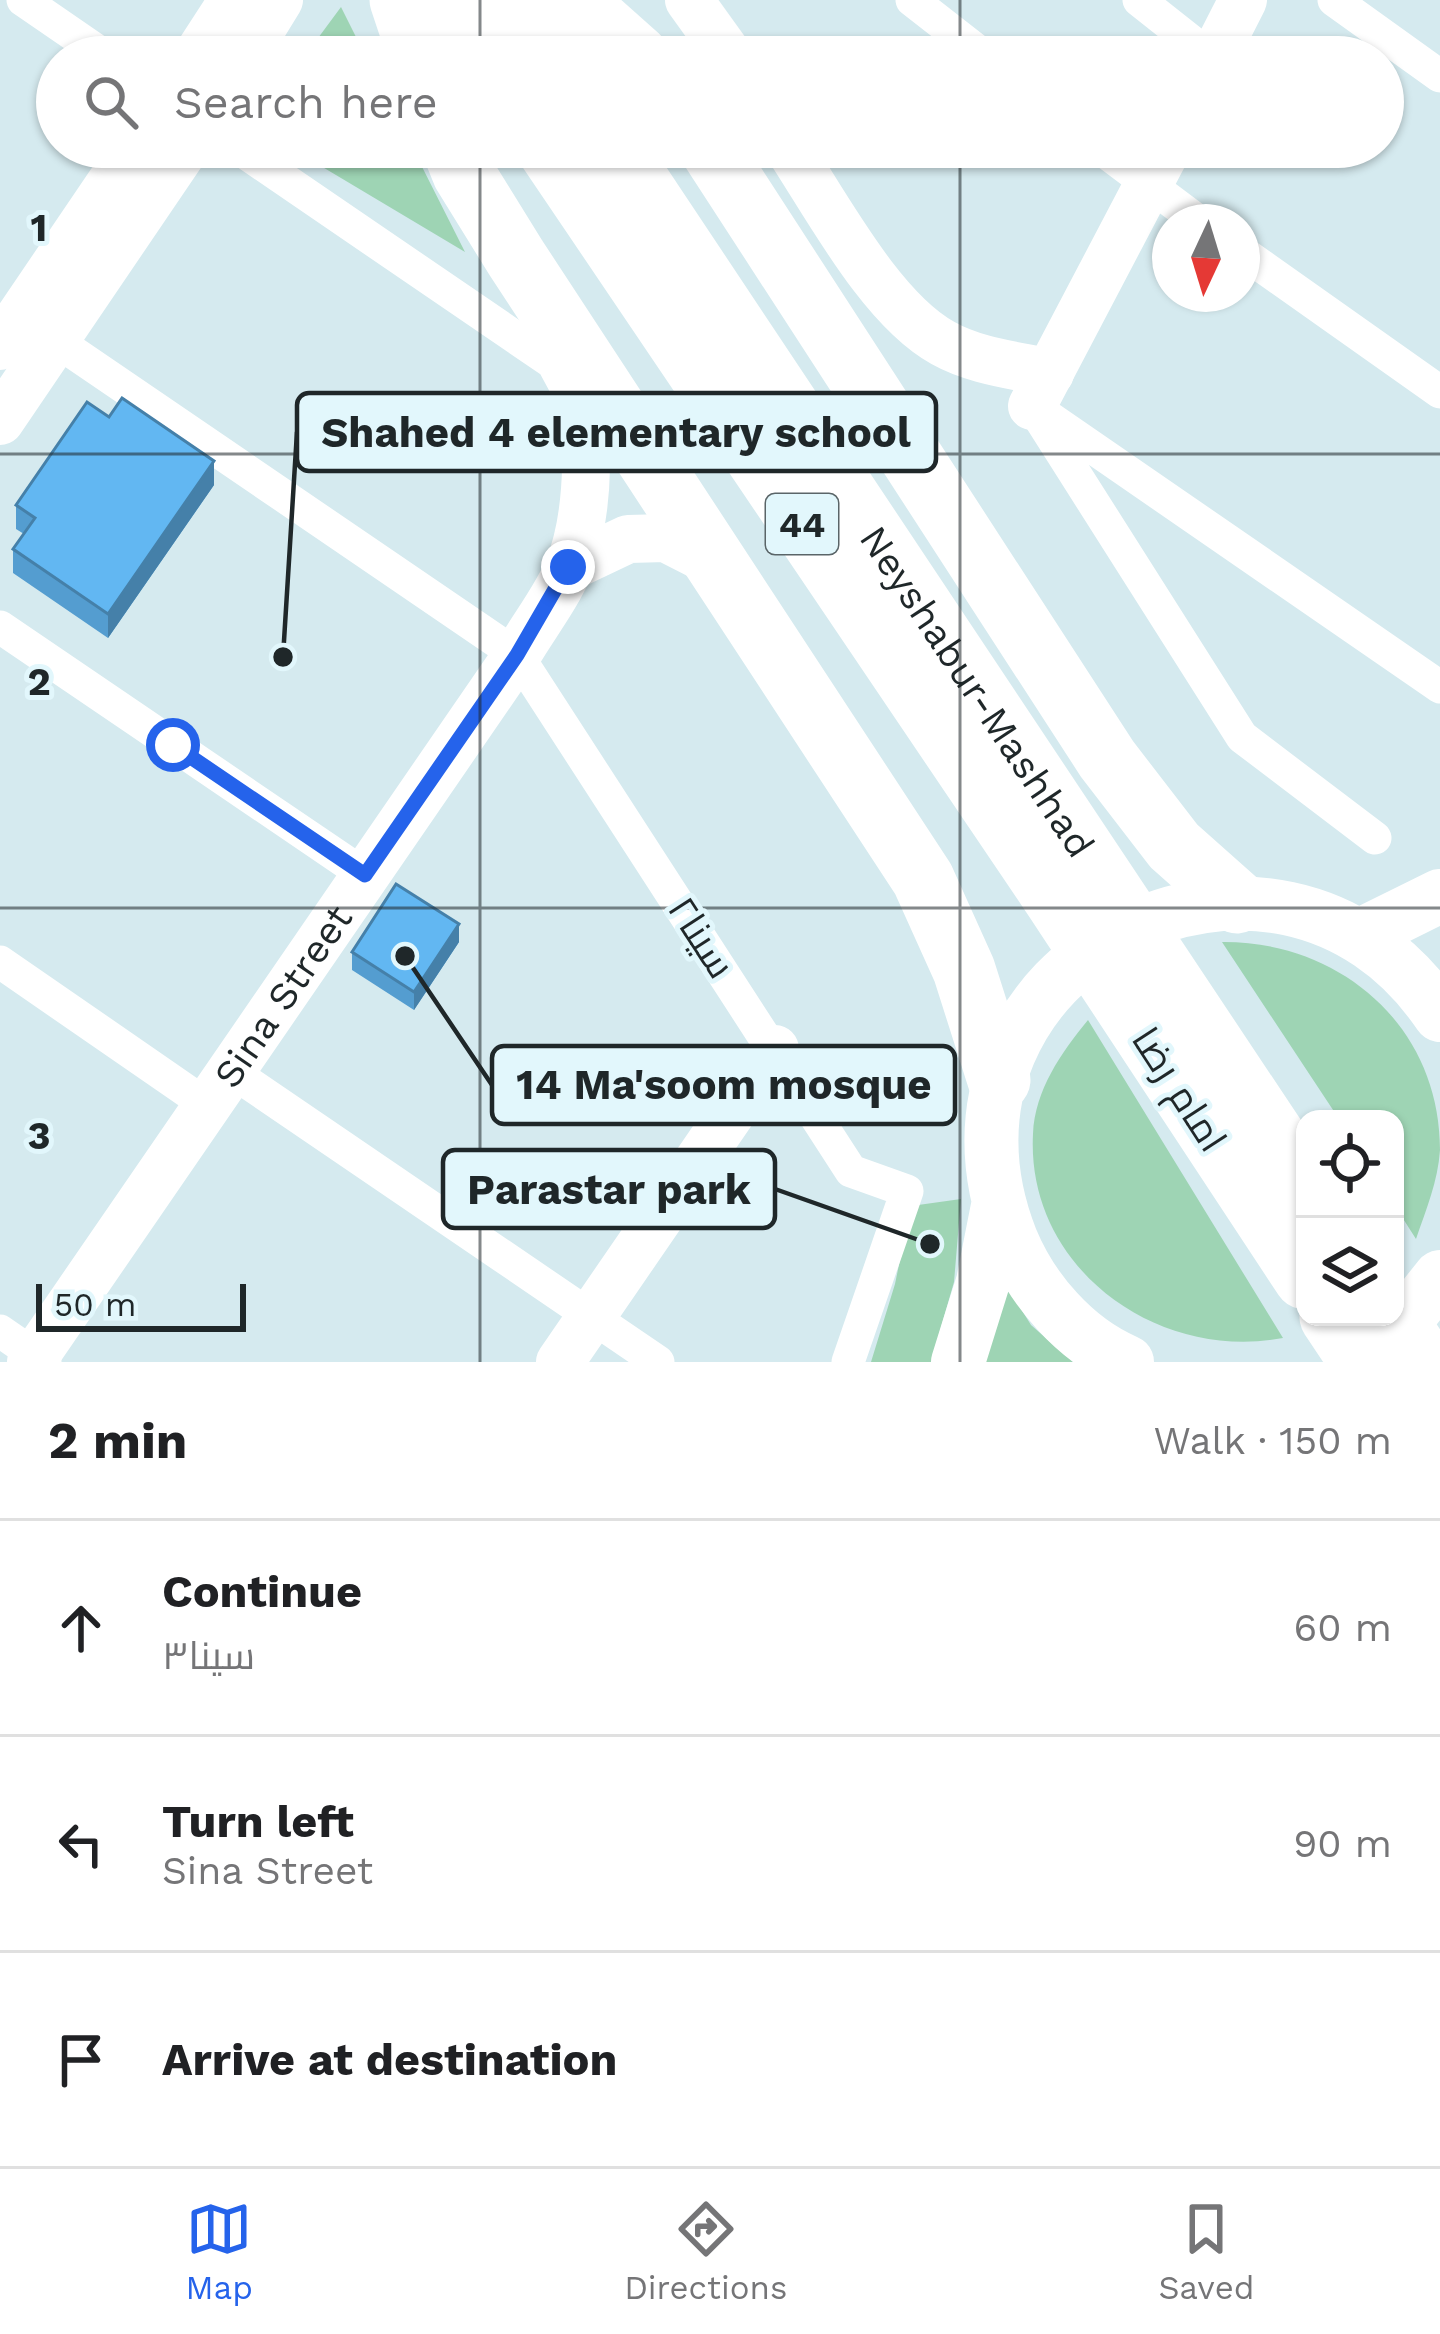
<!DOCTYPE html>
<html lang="en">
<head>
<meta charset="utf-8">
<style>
  body { margin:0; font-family:"Work Sans",Cairo,sans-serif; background:#f2f2f2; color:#202124 }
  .controls { position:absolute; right:36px; bottom:36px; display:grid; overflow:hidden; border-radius:24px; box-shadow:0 3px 9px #0004 }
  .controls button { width:108px; height:108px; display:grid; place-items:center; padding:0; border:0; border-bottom:3px solid #e0e0e0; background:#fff; color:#202124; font:60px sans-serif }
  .compass { position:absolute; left:1152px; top:204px; width:108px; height:108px; border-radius:50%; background:#fff; box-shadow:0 3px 9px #0004; rotate:184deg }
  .scale { position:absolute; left:36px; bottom:30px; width:210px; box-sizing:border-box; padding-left:12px; border:6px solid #1f2729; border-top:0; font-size:33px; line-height:42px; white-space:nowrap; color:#1f2729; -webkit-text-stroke:9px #e2f7fc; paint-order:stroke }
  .stop { position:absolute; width:36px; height:36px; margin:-27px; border:9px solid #2563eb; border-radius:50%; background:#fff }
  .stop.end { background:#2563eb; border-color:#fff; box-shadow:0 3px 12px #0008 }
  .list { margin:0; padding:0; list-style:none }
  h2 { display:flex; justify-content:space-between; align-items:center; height:156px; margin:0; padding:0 48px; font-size:51px }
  h2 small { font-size:39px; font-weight:400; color:#757577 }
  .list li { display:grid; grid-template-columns:78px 1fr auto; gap:36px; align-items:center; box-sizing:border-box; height:216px; padding:0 48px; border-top:3px solid #e0e0e0 }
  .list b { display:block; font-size:45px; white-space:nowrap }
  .list p { margin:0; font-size:39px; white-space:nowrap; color:#757577 }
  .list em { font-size:39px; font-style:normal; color:#757577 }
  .icon { flex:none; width:66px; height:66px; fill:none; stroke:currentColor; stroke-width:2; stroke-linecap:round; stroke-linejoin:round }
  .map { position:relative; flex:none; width:1440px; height:1362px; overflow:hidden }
  .search { position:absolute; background:#fff; box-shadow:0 3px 9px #0004; left:36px; right:36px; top:36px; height:132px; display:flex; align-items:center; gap:30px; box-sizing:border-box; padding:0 42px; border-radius:66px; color:#757577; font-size:45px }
  .sheet { height:804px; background:#fff }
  nav { display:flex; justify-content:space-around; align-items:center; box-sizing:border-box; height:168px; border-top:3px solid #e0e0e0; background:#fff; font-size:33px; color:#757577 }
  nav a { display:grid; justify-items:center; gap:6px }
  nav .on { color:#2563eb }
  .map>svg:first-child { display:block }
  .green { fill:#9ed4b4 }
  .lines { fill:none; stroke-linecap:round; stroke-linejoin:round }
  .street { stroke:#fff; stroke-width:33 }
  .secondary { stroke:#fff; stroke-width:48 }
  .primary { stroke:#fff; stroke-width:54 }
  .highway { stroke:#fff; stroke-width:63 }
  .wall { fill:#549dd0 }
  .shaded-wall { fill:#4580a9 }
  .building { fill:#62b7f2; stroke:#4580a9; stroke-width:3 }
  .route { stroke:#2563eb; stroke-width:15 }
  .grid { fill:none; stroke:#1f2729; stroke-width:3; stroke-opacity:0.55 }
  .labels { text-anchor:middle; stroke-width:10; stroke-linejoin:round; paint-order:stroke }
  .shield { fill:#e2f7fc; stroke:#5a6568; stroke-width:3 }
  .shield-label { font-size:36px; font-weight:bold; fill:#1f2729 }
  .street-label { font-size:39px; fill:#1f2729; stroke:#e2f7fc }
  .grid-label { font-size:39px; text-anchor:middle; font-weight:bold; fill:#1f2729; stroke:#e2f7fc; stroke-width:10; stroke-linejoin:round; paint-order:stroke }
  .leader { fill:none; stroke:#1f2729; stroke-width:4.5 }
  .callout-dot { fill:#1f2729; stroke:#e2f7fc; stroke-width:4.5 }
  .callout { fill:#e2f7fc; stroke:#1f2729; stroke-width:4.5 }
  .callout-label { font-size:42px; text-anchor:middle; font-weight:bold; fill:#1f2729 }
</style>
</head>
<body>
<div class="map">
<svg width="1440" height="1362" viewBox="0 0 1440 1362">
  <rect width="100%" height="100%" fill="#d5eaef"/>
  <path class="green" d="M341,7L366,57H304Z
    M289,147H412L465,252Z
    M1222,942C1339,941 1440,1025 1440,1150C1438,1181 1426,1210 1416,1239L1395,1206V1119H1339Z
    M1088,1020L1283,1338C1156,1362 1026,1267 1033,1134C1035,1090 1061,1053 1088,1020Z
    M961,1199L954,1282L931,1362H871L895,1284L911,1206Z
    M1008,1288L1031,1325L1073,1362H984Z"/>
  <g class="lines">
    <path class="street" d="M23,0L106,57
      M912,0L985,57
      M1139,0L1211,57
      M1334,0L1440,76
      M237,147L553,363L567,389
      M1099,147L1199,222
      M1242,252L1440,392
      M55,340L517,655L851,1171L907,1191L848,1362
      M1032,406L1242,737L1375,838
      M1047,416L1440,687
      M0,627L365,875
      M0,962L207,1105
      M231,1071L658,1362
      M0,1331L45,1362"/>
    <g class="secondary">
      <path d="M689,0L730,57"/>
      <path d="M196,57L233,0"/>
      <path d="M244,57L279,0"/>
      <path d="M1214,57L1243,0"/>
      <path d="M788,147C827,206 881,309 943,343C975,361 1014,365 1050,373"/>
      <path d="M0,346L135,147"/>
      <path d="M1032,406L1168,147"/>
      <path d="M0,421L186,147"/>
      <path d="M569,567L628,539L666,538L719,565"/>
      <path id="s1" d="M31,1362L517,655C533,627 557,597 569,567C594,502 586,423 580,355"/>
      <path d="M560,1362L775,1049"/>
    </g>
    <path class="primary" d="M1359,936L1440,896
      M1366,1349L1405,1321L1440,1277
      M958,1362L983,1282L998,1206
      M1127,1362C1075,1340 1032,1290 1011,1239C902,963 1276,772 1440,1015"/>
    <g class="highway">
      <path d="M401,0L420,57"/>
      <path d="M448,0L487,57"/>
      <path d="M517,0L555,57"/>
      <path d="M574,0L638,57"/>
      <path d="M453,147L464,174L516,258L923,879L964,970L999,1080"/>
      <path d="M547,147L1056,900L1305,1278"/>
      <path id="s2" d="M615,147L1305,1183"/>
      <path d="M710,147L1107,759L1174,846L1237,902"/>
      <path d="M1331,1317L1361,1362"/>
      <path d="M1394,1317L1424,1362"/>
    </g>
  </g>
  <path class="wall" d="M109,417L214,485L108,638L13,573V549L24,534L16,529V505Z
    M459,942L414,1010L352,970V952Z"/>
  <path class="shaded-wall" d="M214,461V485L108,638V614Z
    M459,924V942L414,1010V992Z"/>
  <path class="building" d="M122,398L214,461L108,614L13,549L35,518L16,505L87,402L109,417Z
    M396,884L459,924L414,992L352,952Z"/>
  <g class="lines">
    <path class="route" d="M173,745L365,875L517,655L568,567"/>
  </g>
  <path class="grid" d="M480,0V57M960,0V57M480,147V1362M960,147V1362M0,454H1440M0,908H1440"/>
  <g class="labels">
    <rect class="shield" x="766" y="494" width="72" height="60" rx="9"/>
    <g class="shield-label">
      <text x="802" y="537">44</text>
    </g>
    <g class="street-label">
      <text dy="14" stroke="none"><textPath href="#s2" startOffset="654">Neyshabur-Mashhad</textPath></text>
      <text transform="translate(702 937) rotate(57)" y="14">سینا۲</text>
      <text dy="14" stroke="none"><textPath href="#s1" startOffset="444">Sina Street</textPath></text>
      <text transform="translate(1180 1089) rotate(57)" y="14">امام رضا</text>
    </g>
  </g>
  <g class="grid-label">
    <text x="39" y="241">1</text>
    <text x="39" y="695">2</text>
    <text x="39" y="1149">3</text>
  </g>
  <path class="leader" d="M283 657L297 432M405 956L492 1085M930 1244L775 1189"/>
  <g class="callout-dot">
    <circle cx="283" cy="657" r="12"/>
    <circle cx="405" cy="956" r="12"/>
    <circle cx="930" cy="1244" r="12"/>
  </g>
  <g class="callout">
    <rect x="297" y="393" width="639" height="78" rx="12"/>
    <rect x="492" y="1046" width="463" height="78" rx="12"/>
    <rect x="443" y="1150" width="332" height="78" rx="12"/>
  </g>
  <g class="callout-label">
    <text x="616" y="447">Shahed 4 elementary school</text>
    <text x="724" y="1099">14 Ma'soom mosque</text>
    <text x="609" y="1204">Parastar park</text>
  </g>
</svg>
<div class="controls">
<button><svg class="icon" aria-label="locate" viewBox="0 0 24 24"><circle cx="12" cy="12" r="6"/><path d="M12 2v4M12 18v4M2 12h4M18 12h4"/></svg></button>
<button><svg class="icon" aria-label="layers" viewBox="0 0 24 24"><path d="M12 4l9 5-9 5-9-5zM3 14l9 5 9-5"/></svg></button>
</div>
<svg class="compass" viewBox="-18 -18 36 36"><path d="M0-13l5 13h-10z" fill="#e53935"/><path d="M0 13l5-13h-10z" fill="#757577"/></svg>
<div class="scale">50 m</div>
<div class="stop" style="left:173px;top:745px"></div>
<div class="stop end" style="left:568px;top:567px"></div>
<div class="search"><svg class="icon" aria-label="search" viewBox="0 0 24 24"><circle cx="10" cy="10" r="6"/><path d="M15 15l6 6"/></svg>Search here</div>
</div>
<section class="sheet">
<h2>2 min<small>Walk · 150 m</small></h2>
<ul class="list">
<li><svg class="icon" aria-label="ahead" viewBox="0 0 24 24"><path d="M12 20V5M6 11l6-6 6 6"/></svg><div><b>Continue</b><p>سینا۳</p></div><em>60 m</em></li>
<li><svg class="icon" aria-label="left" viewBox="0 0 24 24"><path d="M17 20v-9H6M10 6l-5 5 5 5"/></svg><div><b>Turn left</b><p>Sina Street</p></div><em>90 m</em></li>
<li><svg class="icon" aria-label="arrive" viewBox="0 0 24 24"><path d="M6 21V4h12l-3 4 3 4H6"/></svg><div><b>Arrive at destination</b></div></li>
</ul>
</section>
<nav>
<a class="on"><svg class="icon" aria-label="map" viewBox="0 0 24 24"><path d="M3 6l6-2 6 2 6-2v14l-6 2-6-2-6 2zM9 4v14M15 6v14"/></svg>Map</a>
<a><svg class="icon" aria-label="directions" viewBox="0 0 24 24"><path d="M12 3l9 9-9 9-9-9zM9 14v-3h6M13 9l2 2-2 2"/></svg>Directions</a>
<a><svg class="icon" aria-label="saved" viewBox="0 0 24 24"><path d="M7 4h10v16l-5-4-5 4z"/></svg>Saved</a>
</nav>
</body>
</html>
